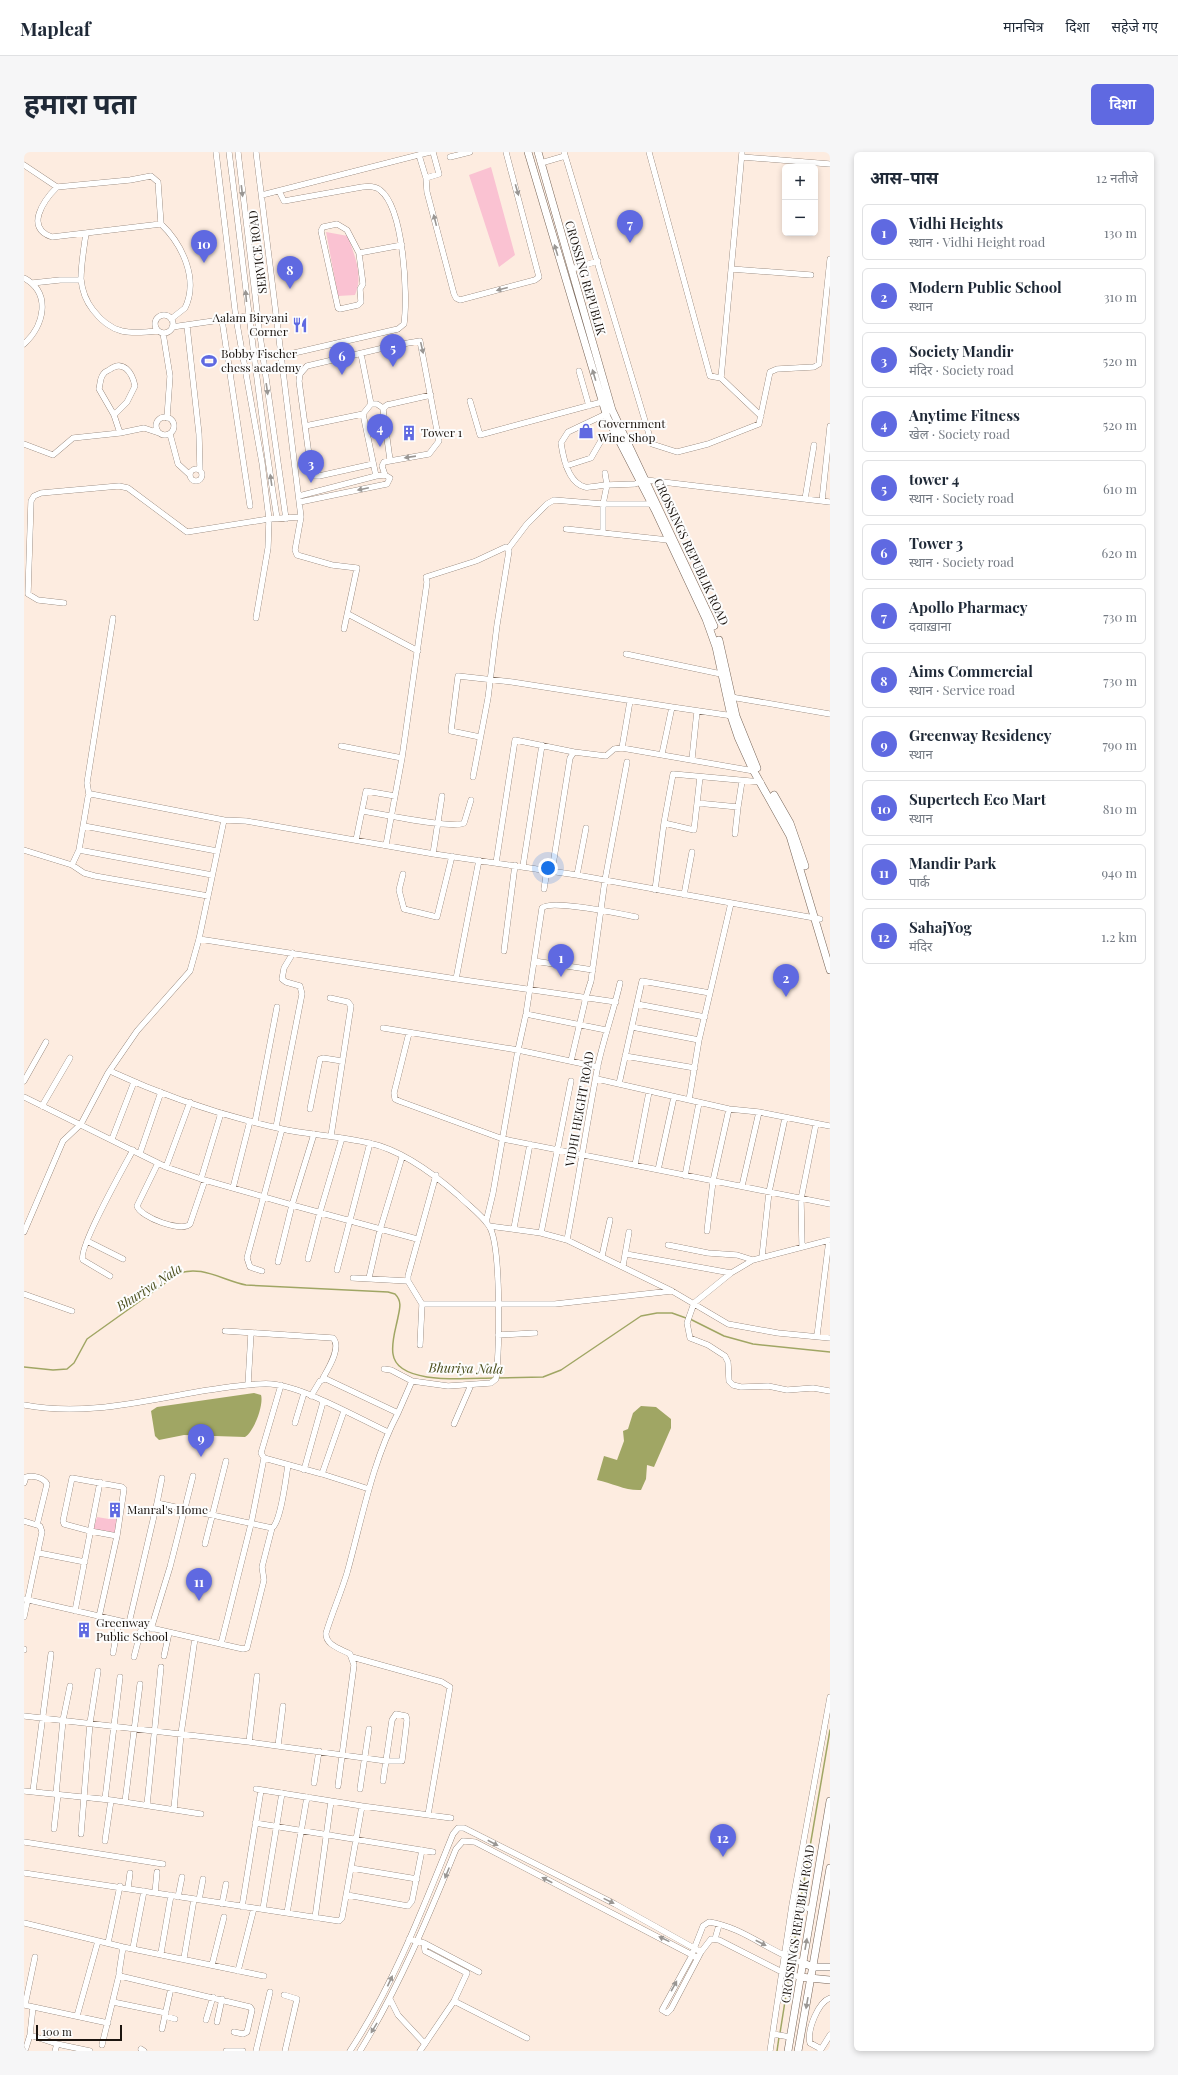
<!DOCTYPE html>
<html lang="hi">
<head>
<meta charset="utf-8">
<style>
  body { margin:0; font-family:"Playfair Display","Noto Sans Devanagari",serif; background:#f6f6f7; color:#1f2937 }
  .controls { position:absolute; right:12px; top:12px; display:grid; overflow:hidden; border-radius:6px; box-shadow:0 2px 6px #0003 }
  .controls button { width:36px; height:36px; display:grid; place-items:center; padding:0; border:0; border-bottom:1px solid #e0e1e3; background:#fff; color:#1f2937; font:20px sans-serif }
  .scale { position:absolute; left:12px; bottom:10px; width:86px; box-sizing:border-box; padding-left:4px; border:2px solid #1c1510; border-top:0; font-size:11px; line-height:14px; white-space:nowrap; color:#1c1510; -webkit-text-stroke:3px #fdfdfd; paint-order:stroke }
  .you { position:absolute; left:524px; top:716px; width:14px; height:14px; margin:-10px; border:3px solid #fff; border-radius:50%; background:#1a73e8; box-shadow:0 0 0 6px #1a73e833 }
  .badge { display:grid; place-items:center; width:26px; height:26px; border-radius:50%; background:#5f69e1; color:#fff; font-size:13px; font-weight:700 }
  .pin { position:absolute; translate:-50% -33px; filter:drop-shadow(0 1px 2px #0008) }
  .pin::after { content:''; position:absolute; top:21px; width:14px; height:12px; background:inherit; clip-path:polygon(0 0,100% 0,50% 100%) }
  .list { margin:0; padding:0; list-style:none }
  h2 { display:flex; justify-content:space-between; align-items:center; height:52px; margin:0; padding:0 16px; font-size:17px }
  h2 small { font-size:13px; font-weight:400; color:#747a83 }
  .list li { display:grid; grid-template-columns:26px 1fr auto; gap:12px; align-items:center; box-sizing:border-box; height:56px; margin:0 8px 8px; padding:0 8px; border:1px solid #e0e1e3; border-radius:6px }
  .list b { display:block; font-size:15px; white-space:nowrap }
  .list p { margin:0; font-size:13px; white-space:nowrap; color:#747a83 }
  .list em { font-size:13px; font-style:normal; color:#747a83 }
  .map { position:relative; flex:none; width:806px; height:1899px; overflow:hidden; border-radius:6px }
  header { display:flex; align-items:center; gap:24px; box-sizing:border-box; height:56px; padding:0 20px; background:#fff; border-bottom:1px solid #e0e1e3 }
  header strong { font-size:19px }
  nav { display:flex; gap:22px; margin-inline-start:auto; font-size:14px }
  .intro { display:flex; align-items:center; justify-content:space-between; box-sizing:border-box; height:96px; padding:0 24px }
  h1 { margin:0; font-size:28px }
  .button { padding:10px 18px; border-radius:6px; background:#5f69e1; color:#fff; font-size:14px; font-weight:700 }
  main { display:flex; gap:24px; padding:0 24px }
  aside { flex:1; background:#fff; border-radius:6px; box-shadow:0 2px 6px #0003 }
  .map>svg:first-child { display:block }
  .green { fill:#fac2d2 }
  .water { fill:#a0a664 }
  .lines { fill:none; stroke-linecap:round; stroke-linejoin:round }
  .stream { stroke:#a0a664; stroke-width:1.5 }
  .minor-casing { stroke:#776558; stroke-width:6 }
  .tertiary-casing { stroke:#776558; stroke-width:8 }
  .minor { stroke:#fff; stroke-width:5.5 }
  .tertiary { stroke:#fff; stroke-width:7 }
  .oneway { fill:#999693 }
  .labels { text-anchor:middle; stroke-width:4; stroke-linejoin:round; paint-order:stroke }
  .street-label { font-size:12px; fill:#1c1510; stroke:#fdfdfd }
  .poi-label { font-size:12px; fill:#1c1510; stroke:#fdfdfd; text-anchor:start }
  .water-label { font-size:13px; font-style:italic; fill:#4a4e1c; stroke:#fdfdfd }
</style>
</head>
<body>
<header>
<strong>Mapleaf</strong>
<nav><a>मानचित्र</a><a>दिशा</a><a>सहेजे गए</a></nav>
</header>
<div class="intro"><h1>हमारा पता</h1><a class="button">दिशा</a></div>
<main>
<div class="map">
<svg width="806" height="1899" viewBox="0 0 806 1899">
  <rect width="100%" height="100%" fill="#fdece0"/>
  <path class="green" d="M467,15L491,103L475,115L445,23Z
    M302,80L324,84C330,103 340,123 331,143L314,144Z
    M85,1363L94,1364L92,1382L69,1378L73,1365L85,1367Z"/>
  <path class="water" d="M230,1241L237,1243C240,1252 230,1280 221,1285L160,1283L135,1288L131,1284L127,1259L133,1255Z
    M617,1254L632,1255L647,1267V1276L630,1315L623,1313L622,1327L617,1338C602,1339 588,1331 573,1328L580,1304L593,1308L600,1289L599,1279L604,1277L609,1261Z"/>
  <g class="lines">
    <path class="stream" d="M666,1167L700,1184L729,1192L806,1200
      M0,1215L29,1218L43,1217L50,1211L63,1187L154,1122C176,1112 200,1129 222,1133L364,1140L371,1142C378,1149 376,1156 374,1165C372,1176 367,1190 369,1202C373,1234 446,1226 470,1226
      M473,1226L519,1225L537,1218L617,1164L633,1161H648L662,1166
      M776,1753L806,1578
      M768,1804L776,1757
      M765,1820L767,1808
      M756,1881L765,1824
      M753,1899L755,1885"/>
    <defs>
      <path id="minor" d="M192,0L212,166L238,311L245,367L244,396L232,466
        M205,0C221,122 233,245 253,366
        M214,0L235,176L262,367
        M232,0L277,365
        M540,0L628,292L653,300L684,292L735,272L746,220L753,217L790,215L795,212L806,107
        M625,0L686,224L697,226
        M718,0L697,226L737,264
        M395,3L402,26L403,40L430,142L432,146L436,148L511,128L515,125L482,0
        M426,5L446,0
        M718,5L806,12
        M517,11L541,4
        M0,13L33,35L106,28L127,24L134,30L137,72C158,92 175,127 161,156L147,167
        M402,26L415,22L409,0
        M33,35C20,48 0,76 28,85L137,72
        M255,39L260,49L338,35C345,34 351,34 356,38C380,56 384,144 380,172L374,177L257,204
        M238,43L406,0
        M62,81C60,96 57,112 57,127C58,138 62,149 69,158C88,183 105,182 134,179
        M335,101L323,78L313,72L299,75L297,79L314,156L316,157L334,153L337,150L336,137L339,132L335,101L378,93
        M548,117L574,109
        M707,117L787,123
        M0,126C28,141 20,174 0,192
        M8,131L36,128H57
        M131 172a9 9 0 1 1 18 0a9 9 0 1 1-18 0Z
        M198,168L226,354
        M163,174L175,282L176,318
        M148,175L224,164
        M139,181L146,224L143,266
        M337,202L347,252
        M555,219L565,254
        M446,249L456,283L578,250
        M363,253L407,243
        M339,262L352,324
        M90,263L103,250L111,234C108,220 99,207 85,218C82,219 79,222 78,224C76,228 76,233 75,237L90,263L96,281
        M132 274a9 9 0 1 1 18 0a9 9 0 1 1-18 0Z
        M281,274L339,262L347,252H353L359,256L363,253L359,257L366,308
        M146,282L154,312L166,323
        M0,292L29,303L49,286L96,281L120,276L135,281
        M349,312L295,324H289L287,318L275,229L276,222L283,214L372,193L396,189L415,289L405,302L360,310L358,314L361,323
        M542,314L567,306L578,287L592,282
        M166 323a6 6 0 1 1 12 0a6 6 0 1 1-12 0Z
        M581,321L583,333C577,333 567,336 561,335C544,331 539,305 537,291L544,280L582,262
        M275,344L352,324L361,323L366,326L363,332L358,333L276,350
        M781,347L790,293
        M798,349L806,274
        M542,377L644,388
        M579,381V352L583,333L611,332L622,328L806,350
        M484,397L503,372L523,352L530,348L579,352H628
        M40,451L14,448L4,442L7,349L10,344L17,341L95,334L104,336L163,380L245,367L277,365L271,398L273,403L308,413L333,416L320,477
        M324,462L394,499
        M602,502L697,522
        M707,545L806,562
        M648,555L709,564
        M456,585L427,579L434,524L488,530L648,555L638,602
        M317,594L378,606
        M598,596L606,549
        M668,607L673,559
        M676,625L670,678L640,671L649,622L737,630
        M65,643L63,631L89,466
        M673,651L714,655L718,629
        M338,659C353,661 431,678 440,671L447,648
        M60,674L193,699
        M711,682L714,655
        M332,688L342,639L371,644
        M362,693L378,606L403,430L402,425L452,409L482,395L485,399L473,473L464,546L449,625
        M0,698L48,713L55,698L64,645L67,642L200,668
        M55,698L188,723
        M409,702L418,644
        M472,711L491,588L550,600
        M48,713L60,721L71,724L184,744
        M499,714L518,593
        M528,719L546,606L550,600L582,604L590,597L598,596L730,619
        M379,722L375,738L380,757L413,765L428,704
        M553,723L562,676
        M520,737L523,718
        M631,738L640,671
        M660,743L668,700
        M175,787L426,826L592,850
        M480,799L491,713
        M510,809L569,818
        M432,827L455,708
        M306,846L324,850L327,854L307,984
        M613,852L681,865
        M502,862L582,878
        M608,875L675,888
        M359,876L494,898L574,915
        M385,881L370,941L371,947L375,949L479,987L806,1052
        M601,904L671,916
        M547,909L562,845L567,829L581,728L603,610
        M86,919C140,944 199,964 258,977C286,983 316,984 345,991C378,998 410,1022 435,1044C444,1053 458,1063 465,1074C478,1093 475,1201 472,1227L467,1231L424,1234L388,1229
        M573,927L705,957L735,960L806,974
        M0,929L22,890
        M595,932L618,829L686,841
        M0,945L142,1015L177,1027L268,1053L393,1087
        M665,948L675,888L707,751
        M18,954L46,906
        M286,957L296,907L299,906L318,909
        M231,970L253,855
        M252,975L278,842L276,834L262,830L258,827L260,816L269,801
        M88,987L110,930
        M116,1001L137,940
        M134,1011L113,1054C116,1065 158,1081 166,1072L181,1028
        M611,1013L625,940
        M142,1015L166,950
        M634,1018L650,945
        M661,1024L675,951
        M177,1027L197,961
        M718,1034L735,960
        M209,1036L226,969
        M462,1070L469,1041L494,898L502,862L518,756C526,747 598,762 612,765
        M465,1074L517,1081L543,1088L648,1139L704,1172L754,1181L806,1186
        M490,1076L506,992
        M683,1079L689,1029L705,957
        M0,1080L39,989L57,972L84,921L113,879L166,819L175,787L200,668L222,669L410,702L553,723L796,767
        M517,1081L547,929
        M543,1088C554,1030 563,971 574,913C580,885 590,858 596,831
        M806,1088L729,1108L707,1121L670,1151L663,1171L666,1186L684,1193L701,1204L704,1210L705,1229L709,1233L717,1235L744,1234L763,1238L789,1236L806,1239
        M63,1089L99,1107
        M644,1093L684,1101L713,1103L729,1108
        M778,1094L777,1047L792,972
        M602,1102L707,1121
        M578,1104L586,1068
        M738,1105L745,1040L761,966
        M284,1107L296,1060L318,986
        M254,1110L268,1053L290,982
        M599,1114L605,1080
        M313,1118L346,991
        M238,1119L226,1115L223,1106L258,977
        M86,1124L59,1108C53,1098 101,1013 109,998
        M329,1126L384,1129
        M345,1126L356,1078L378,1005
        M0,1142L48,1159
        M398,1152H531L648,1139
        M201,1179L309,1186C318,1195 304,1217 299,1226
        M474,1183L511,1181
        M793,1184L805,1088
        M396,1193L398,1152L384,1129V1124L412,1023
        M224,1233L227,1181
        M257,1233L237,1301L240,1306L298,1322L320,1259
        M287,1244L296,1229L302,1227L374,1261L388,1229L367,1218L360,1217
        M0,1253C67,1266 132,1245 198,1236C214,1234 231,1231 247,1232C278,1234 334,1266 364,1280
        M271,1271L280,1241
        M430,1272L447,1233
        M280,1318L299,1250
        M298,1322L345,1337
        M0,1331L2,1325C8,1323 19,1325 23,1332L13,1373
        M133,1351L138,1326
        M0,1369L16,1374L18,1380L0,1465
        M181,1392L202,1309
        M15,1401L61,1410
        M0,1447L197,1492L227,1372L240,1306
        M51,1459L76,1330
        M75,1465L93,1384L100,1337L98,1335L48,1326L39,1369L40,1372L66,1379L93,1384
        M105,1471L133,1351L248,1376C257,1370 262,1325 264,1313
        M127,1477L146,1415L169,1324
        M197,1492L219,1497L223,1496L240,1428L238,1415L248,1376
        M0,1498V1497
        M89,1501L95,1469
        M140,1504L145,1481
        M110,1505L118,1474
        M328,1505L418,1530L426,1535L404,1663
        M0,1564L225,1590L362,1609H378L383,1568L382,1564L372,1562L368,1568L359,1629
        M225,1590L233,1524
        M254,1594L259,1554
        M290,1631L295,1599
        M314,1634L330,1513L326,1502C317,1497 301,1493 302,1481C308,1461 317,1441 323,1421C338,1367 348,1310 374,1261
        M232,1637L338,1654
        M336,1637L345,1577
        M0,1639L87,1648L177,1662
        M9,1639L27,1502
        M32,1642L39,1568L46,1534
        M81,1647L96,1525
        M101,1650L116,1532
        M123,1653L137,1515
        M150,1657L157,1582L171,1486
        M231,1671L409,1700
        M30,1677L34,1642
        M57,1682L66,1571L74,1519
        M81,1689L87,1648
        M0,1690L139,1712
        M327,1716L393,1727
        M0,1721L315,1769L318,1766L338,1654L427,1666
        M104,1736L106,1721
        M131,1741L133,1720
        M323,1743L384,1754L388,1749L398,1698
        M154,1745L158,1725
        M175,1748L179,1727
        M198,1752L202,1732
        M768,1753L788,1757
        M218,1755L237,1638
        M239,1757L258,1641
        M263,1761L283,1645
        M291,1766L307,1649
        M0,1771L99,1795L240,1824
        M385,1787L400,1791L455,1820
        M691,1787L695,1773
        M84,1791L96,1734
        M99,1795L95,1821L96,1824L226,1855L228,1858L223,1880L219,1882L210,1880
        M109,1796L120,1739
        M137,1801L147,1743
        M160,1806L170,1747
        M188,1813L200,1765
        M214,1819L230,1756
        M776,1825L758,1820L695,1788L687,1787L677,1800L647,1857L643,1861L638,1858L666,1807L679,1774L685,1770C719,1775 747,1801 779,1811
        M260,1843L273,1847L261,1899
        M366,1847L374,1863L401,1892
        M430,1849L503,1886
        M89,1850L142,1861
        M0,1853L84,1871
        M1,1853L11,1805
        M9,1855L6,1883L33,1892L66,1899
        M53,1864L74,1789
        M141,1864L151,1867
        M182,1868L189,1845
        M193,1870L198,1847
        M138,1877L147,1836
        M749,1882L766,1885
        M78,1893L95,1823
        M117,1897L120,1899
        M797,1897L786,1891C783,1878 794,1850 806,1846
        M1,1899L6,1883
        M31,1899L33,1892
        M202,1899H219
        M232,1899L246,1840
        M326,1899C370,1832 399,1756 429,1682L434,1676H440L591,1752L677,1800
        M336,1899C375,1835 404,1766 432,1697L439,1689L451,1690L674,1806
        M396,1899L430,1849L443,1821L401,1799L400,1791
        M746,1899L768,1753L806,1545
        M796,1899L806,1883"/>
      <path id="tertiary" d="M504,0L583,265L632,360L682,467L692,495L707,564L714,585L728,616L766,684L806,818
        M514,0L588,258L690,474
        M695,488L712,564L733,616
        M750,643L766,671L781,714
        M779,1811L789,1815H806
        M776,1825L806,1828
        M764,1899L806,1649
        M774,1899L806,1716"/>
    </defs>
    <use href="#minor" class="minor-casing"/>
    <use href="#tertiary" class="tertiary-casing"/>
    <use href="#minor" class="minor"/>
    <use href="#tertiary" class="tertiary"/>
  </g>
  <defs><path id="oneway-solid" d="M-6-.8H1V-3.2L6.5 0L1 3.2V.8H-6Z"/></defs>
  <g class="oneway">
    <use href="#oneway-solid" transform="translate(493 38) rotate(74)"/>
    <use href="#oneway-solid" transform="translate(218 39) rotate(83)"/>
    <use href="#oneway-solid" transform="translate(411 68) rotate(-104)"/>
    <use href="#oneway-solid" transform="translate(532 98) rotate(-107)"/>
    <use href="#oneway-solid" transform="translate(478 137) rotate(165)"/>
    <use href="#oneway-solid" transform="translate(222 144) rotate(-95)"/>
    <use href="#oneway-solid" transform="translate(398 196) rotate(77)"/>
    <use href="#oneway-solid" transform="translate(570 223) rotate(-107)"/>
    <use href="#oneway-solid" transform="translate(243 237) rotate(82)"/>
    <use href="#oneway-solid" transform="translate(386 305) rotate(172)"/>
    <use href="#oneway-solid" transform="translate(247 328) rotate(-98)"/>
    <use href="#oneway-solid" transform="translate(339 337) rotate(168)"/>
    <use href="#oneway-solid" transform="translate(469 1691) rotate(28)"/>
    <use href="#oneway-solid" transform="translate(423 1721) rotate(112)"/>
    <use href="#oneway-solid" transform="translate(523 1728) rotate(-153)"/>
    <use href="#oneway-solid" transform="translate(585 1749) rotate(26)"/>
    <use href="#oneway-solid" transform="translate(640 1787) rotate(-154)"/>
    <use href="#oneway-solid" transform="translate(737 1791) rotate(27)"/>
    <use href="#oneway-solid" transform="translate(782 1792) rotate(-80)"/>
    <use href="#oneway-solid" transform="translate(366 1829) rotate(-65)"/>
    <use href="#oneway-solid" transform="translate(650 1834) rotate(-61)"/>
    <use href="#oneway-solid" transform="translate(783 1851) rotate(100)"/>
    <use href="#oneway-solid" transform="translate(350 1876) rotate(121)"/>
  </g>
  <defs>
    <symbol id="restaurant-bare" viewBox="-9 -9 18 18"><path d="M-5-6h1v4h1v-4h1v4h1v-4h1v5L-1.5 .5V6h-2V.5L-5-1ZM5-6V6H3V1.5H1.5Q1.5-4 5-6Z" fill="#5f69e1" stroke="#fdfdfd" stroke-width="2.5" paint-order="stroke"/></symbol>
    <symbol id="stadium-bare" viewBox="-9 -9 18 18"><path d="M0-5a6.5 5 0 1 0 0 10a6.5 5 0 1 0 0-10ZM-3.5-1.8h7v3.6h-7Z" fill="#5f69e1" stroke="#fdfdfd" stroke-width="2.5" paint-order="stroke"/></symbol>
    <symbol id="shop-bare" viewBox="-9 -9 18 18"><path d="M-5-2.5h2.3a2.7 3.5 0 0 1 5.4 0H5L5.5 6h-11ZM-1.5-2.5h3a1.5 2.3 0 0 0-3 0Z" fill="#5f69e1" stroke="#fdfdfd" stroke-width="2.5" paint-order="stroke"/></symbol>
    <symbol id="building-bare" viewBox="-9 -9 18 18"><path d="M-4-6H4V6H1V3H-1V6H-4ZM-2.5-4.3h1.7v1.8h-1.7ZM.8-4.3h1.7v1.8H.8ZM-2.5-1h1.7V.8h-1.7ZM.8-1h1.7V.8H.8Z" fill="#5f69e1" stroke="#fdfdfd" stroke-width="2.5" paint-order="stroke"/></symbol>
  </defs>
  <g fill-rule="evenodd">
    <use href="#restaurant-bare" x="265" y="162" width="22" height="22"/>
    <use href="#stadium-bare" x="174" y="198" width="22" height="22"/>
    <use href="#shop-bare" x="551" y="268" width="22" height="22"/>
    <use href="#building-bare" x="374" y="270" width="22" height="22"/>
    <use href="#building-bare" x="80" y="1347" width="22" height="22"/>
    <use href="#building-bare" x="49" y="1467" width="22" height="22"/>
  </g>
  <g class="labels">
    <g class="street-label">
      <text transform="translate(234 100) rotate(-97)" y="4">SERVICE ROAD</text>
      <text transform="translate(561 126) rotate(74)" y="4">CROSSING REPUBLIK</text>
      <text transform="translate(667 400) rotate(65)" y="4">CROSSINGS REPUBLIK ROAD</text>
      <text transform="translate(556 957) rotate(-80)" y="4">VIDHI HEIGHT ROAD</text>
      <text transform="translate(774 1772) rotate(-81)" y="4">CROSSINGS REPUBLIK ROAD</text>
    </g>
    <g class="poi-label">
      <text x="264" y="170" text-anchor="end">Aalam Biryani<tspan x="264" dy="14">Corner</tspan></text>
      <text x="197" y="206">Bobby Fischer<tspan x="197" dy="14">chess academy</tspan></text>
      <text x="574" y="276">Government<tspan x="574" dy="14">Wine Shop</tspan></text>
      <text x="397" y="285">Tower 1</text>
      <text x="103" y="1362">Manral's Home</text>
      <text x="72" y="1475">Greenway<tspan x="72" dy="14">Public School</tspan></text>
    </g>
    <g class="water-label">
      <text transform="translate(125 1135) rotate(-33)" y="5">Bhuriya Nala</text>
      <text transform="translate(442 1216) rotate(1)" y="5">Bhuriya Nala</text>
    </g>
  </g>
</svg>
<div class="controls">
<button>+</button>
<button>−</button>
</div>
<div class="scale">100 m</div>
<div class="you"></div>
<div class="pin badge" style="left:537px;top:825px">1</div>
<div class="pin badge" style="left:762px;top:845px">2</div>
<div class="pin badge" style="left:287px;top:331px">3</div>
<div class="pin badge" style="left:356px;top:295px">4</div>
<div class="pin badge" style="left:369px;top:215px">5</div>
<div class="pin badge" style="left:318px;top:223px">6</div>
<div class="pin badge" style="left:606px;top:91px">7</div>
<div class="pin badge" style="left:266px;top:137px">8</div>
<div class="pin badge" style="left:177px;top:1305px">9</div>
<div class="pin badge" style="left:180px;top:111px">10</div>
<div class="pin badge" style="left:175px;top:1449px">11</div>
<div class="pin badge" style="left:699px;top:1705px">12</div>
</div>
<aside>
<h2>आस-पास<small>12 नतीजे</small></h2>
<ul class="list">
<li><span class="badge">1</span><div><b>Vidhi Heights</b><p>स्थान · Vidhi Height road</p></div><em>130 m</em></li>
<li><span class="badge">2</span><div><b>Modern Public School</b><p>स्थान</p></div><em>310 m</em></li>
<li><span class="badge">3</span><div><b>Society Mandir</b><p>मंदिर · Society road</p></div><em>520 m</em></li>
<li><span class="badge">4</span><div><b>Anytime Fitness</b><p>खेल · Society road</p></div><em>520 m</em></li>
<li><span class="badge">5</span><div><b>tower 4</b><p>स्थान · Society road</p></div><em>610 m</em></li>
<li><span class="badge">6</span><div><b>Tower 3</b><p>स्थान · Society road</p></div><em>620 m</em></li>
<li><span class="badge">7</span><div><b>Apollo Pharmacy</b><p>दवाख़ाना</p></div><em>730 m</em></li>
<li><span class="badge">8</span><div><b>Aims Commercial</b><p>स्थान · Service road</p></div><em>730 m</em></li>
<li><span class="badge">9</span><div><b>Greenway Residency</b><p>स्थान</p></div><em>790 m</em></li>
<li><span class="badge">10</span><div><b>Supertech Eco Mart</b><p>स्थान</p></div><em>810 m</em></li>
<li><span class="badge">11</span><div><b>Mandir Park</b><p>पार्क</p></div><em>940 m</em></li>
<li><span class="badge">12</span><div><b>SahajYog</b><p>मंदिर</p></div><em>1.2 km</em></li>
</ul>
</aside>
</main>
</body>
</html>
